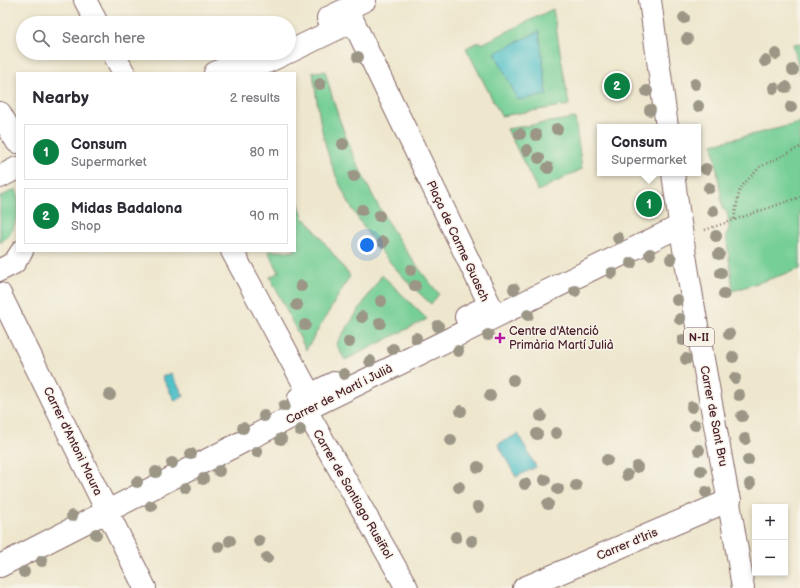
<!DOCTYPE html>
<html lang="en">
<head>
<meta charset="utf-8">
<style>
  body { margin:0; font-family:"Balsamiq Sans",sans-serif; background:#f7f7f7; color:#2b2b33 }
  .controls { position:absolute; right:12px; bottom:12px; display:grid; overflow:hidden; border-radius:0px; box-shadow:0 2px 6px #0003 }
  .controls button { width:36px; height:36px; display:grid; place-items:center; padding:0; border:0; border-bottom:1px solid #e1e1e2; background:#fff; color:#2b2b33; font:20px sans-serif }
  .you { position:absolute; left:367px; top:245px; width:14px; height:14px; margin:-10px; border:3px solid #fff; border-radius:50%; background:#1a73e8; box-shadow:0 0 0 6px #1a73e833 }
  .badge { display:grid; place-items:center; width:26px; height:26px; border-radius:50%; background:#0b8043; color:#fff; font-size:13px; font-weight:700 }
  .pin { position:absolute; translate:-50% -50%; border:2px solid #fff; box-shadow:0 1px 4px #0006 }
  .popup { position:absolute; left:597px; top:124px; width:104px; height:52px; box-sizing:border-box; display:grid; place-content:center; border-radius:0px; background:#fff; filter:drop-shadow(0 1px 3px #0005); font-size:13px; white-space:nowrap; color:#7c7c81 }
  .popup b { font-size:15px; color:#2b2b33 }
  .popup::after { content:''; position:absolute; left:50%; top:100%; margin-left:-8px; border:8px solid transparent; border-top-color:#fff }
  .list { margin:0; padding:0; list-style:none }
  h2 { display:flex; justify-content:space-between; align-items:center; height:52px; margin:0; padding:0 16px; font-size:17px }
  h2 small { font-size:13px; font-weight:400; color:#7c7c81 }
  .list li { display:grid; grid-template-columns:26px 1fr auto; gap:12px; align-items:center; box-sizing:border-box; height:56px; margin:0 8px 8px; padding:0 8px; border:1px solid #e1e1e2; border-radius:0px }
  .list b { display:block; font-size:15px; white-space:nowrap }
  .list p { margin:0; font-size:13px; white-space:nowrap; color:#7c7c81 }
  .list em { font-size:13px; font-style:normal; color:#7c7c81 }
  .icon { flex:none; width:22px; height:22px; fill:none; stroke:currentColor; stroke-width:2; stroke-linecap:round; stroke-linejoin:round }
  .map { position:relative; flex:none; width:800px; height:588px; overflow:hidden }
  .search { position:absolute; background:#fff; box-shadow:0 2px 6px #0003; left:16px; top:16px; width:280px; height:44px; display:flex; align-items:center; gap:10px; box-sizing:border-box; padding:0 14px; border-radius:22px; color:#7c7c81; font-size:15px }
  .panel { position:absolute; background:#fff; box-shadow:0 2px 6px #0003; left:16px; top:72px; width:280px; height:180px; border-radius:0px }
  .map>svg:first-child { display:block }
  .green { fill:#76cf95; stroke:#607760 }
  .water { fill:#53c1c8; stroke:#4e707a }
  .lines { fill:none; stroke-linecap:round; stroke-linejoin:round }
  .street-casing { stroke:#836564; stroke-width:24 }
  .primary-casing { stroke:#836564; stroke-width:24 }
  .path { stroke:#836564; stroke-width:2.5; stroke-dasharray:1 3; stroke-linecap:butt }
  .street { stroke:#fff; stroke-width:22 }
  .primary { stroke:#fff; stroke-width:22 }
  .tree { fill:#9b9686 }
  .poi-dot { fill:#b5179e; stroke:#f7f3e8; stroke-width:1.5 }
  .labels { text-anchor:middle; stroke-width:3; stroke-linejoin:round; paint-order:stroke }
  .shield { fill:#f7f3e8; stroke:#7e5f64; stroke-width:1 }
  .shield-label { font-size:11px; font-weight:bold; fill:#4a1f2b }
  .street-label { font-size:12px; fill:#4a1f2b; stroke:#f7f3e8 }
  .poi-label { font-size:12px; fill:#4a1f2b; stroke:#f7f3e8; text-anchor:start }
</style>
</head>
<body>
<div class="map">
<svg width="800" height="588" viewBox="0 0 800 588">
  <rect width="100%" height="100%" fill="#f7f3e8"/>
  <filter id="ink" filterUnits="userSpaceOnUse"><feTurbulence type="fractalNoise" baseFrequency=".025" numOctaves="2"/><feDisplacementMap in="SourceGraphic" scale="8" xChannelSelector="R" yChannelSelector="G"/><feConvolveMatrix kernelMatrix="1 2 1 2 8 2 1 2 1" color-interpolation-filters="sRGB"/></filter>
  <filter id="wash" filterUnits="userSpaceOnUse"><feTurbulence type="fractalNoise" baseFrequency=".012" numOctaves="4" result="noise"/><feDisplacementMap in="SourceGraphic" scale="16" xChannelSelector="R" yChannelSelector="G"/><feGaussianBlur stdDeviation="0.9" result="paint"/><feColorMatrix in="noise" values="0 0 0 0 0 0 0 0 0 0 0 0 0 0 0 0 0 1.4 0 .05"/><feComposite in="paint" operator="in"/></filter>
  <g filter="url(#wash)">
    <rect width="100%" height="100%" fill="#eee7ce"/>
    <path class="green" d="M553,9L569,105L501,116L466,48L480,41L482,44Z
      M800,43V74L793,44Z
      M325,71C346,154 384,228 439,294L431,304C386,264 348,214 329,157C320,129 317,101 313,72Z
      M575,118L582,169L538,191L507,129Z
      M800,123V269L733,291L726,234C731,229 728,219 727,212L723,209L713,144Z
      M16,189C22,210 17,230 0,243V197Z
      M295,192L304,220H307L350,276L306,350L270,277L279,272L268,251H295Z
      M382,275L427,319L345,360L336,344Z"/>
    <path class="water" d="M539,31L547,95L518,100L495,53Z
      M171,373L184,396L175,401L162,377Z
      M518,434L536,467L516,477L498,444Z"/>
  </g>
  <g filter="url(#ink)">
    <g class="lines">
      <defs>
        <path id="street" d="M85,0L97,23
          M328,18L365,0
          M289,52L353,21L490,305L466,317
          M113,53L124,73
          M215,73L256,53
          M244,73L286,53
          M0,113L17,142
          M0,177L17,168
          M232,251L310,395L334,383
          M0,270L14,263L22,251
          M0,294L145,588
          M299,398L407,588
          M0,566L305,410L680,226
          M524,588L730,500"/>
        <path id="primary" d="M650,0L667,127
          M673,173C691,312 722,449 743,588"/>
      </defs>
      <use href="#street" class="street-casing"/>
      <use href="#primary" class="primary-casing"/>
      <path class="path" d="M734,219L740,188L760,167L800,147
        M705,230L800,197"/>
      <use href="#street" class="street"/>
      <use href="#primary" class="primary"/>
    </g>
    <g class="tree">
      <circle cx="684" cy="18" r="6"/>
      <circle cx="687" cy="39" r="6"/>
      <circle cx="776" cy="54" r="6"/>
      <circle cx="358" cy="57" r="6"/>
      <circle cx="765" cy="61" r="6"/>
      <circle cx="793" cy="70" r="6"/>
      <circle cx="320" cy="84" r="6"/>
      <circle cx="695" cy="84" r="6"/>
      <circle cx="786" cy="87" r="6"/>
      <circle cx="774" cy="88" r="6"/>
      <circle cx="647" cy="91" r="6"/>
      <circle cx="698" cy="106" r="6"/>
      <circle cx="791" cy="107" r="6"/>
      <circle cx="650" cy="110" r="6"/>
      <circle cx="557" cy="129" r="6"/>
      <circle cx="520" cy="134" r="6"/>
      <circle cx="536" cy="135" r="6"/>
      <circle cx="343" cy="144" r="6"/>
      <circle cx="527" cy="150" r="6"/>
      <circle cx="539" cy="158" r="6"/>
      <circle cx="548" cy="168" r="6"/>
      <circle cx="706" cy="169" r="6"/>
      <circle cx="354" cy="176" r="6"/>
      <circle cx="709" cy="188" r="6"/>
      <circle cx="362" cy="210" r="6"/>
      <circle cx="713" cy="211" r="6"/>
      <circle cx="379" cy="216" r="6"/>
      <circle cx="716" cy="236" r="6"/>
      <circle cx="618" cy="238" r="6"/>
      <circle cx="383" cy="242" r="6"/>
      <circle cx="650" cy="254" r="6"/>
      <circle cx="719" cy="254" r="6"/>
      <circle cx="671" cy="259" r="6"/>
      <circle cx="631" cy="263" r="6"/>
      <circle cx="411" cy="270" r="6"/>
      <circle cx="612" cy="273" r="6"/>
      <circle cx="721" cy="273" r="6"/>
      <circle cx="301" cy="286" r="6"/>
      <circle cx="415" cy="286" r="6"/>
      <circle cx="514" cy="289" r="6"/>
      <circle cx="575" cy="291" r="6"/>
      <circle cx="724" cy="294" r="6"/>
      <circle cx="677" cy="300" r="6"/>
      <circle cx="381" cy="301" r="6"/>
      <circle cx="297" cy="305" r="6"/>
      <circle cx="528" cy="315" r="6"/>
      <circle cx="362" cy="317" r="6"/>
      <circle cx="680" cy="319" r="6"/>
      <circle cx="380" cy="323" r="6"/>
      <circle cx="305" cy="325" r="6"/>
      <circle cx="438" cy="326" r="6"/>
      <circle cx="729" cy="334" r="6"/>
      <circle cx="488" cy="335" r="6"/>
      <circle cx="416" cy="338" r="6"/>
      <circle cx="683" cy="340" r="6"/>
      <circle cx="349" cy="342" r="6"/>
      <circle cx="393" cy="349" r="6"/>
      <circle cx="458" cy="351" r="6"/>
      <circle cx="733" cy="357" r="6"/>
      <circle cx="686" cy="359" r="6"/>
      <circle cx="370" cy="361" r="6"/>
      <circle cx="344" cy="374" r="6"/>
      <circle cx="735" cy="378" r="6"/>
      <circle cx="513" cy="380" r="6"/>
      <circle cx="110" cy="395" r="6"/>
      <circle cx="739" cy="395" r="6"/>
      <circle cx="490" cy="396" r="6"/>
      <circle cx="284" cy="406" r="6"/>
      <circle cx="692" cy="407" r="6"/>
      <circle cx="461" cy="411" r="6"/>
      <circle cx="264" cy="416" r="6"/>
      <circle cx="541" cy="416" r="6"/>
      <circle cx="742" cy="416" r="6"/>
      <circle cx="695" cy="425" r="6"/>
      <circle cx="243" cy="428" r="6"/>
      <circle cx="300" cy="430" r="6"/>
      <circle cx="556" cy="433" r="6"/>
      <circle cx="537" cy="434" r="6"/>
      <circle cx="281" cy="439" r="6"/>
      <circle cx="745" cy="439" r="6"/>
      <circle cx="451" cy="440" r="6"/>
      <circle cx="699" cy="450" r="6"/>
      <circle cx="257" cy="452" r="6"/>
      <circle cx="191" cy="454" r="6"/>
      <circle cx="607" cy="460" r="6"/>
      <circle cx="748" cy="460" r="6"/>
      <circle cx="172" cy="463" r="6"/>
      <circle cx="478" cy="467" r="6"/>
      <circle cx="637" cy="467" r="6"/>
      <circle cx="219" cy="471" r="6"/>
      <circle cx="701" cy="471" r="6"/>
      <circle cx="156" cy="472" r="6"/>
      <circle cx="627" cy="475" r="6"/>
      <circle cx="203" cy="479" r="6"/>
      <circle cx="545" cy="480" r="6"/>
      <circle cx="137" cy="482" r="6"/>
      <circle cx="525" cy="484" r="6"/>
      <circle cx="750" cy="484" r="6"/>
      <circle cx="576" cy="486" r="6"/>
      <circle cx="459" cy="487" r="6"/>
      <circle cx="186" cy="488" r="6"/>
      <circle cx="558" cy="489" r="6"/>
      <circle cx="706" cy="492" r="6"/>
      <circle cx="548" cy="504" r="6"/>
      <circle cx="151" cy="506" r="6"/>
      <circle cx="478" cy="507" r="6"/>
      <circle cx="72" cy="516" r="6"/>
      <circle cx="96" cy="534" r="6"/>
      <circle cx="456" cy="537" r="6"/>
      <circle cx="230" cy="541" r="6"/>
      <circle cx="259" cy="541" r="6"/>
      <circle cx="472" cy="541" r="6"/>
      <circle cx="219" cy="547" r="6"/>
      <circle cx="267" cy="558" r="6"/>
      <circle cx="42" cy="561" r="6"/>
      <circle cx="24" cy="572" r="6"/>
    </g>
  </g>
  <path class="poi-dot" d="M498 332h4v4h4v4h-4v4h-4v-4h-4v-4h4z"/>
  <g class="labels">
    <rect class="shield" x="684" y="328" width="30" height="18" rx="3"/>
    <g class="shield-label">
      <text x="699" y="341">N-II</text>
    </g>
    <g class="street-label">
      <text transform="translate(458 241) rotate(65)" y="4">Plaça de Carme Guasch</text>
      <text transform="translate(339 394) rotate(-27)" y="4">Carrer de Martí i Julià</text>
      <text transform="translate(714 416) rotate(79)" y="4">Carrer de Sant Bru</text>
      <text transform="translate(73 441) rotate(64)" y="4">Carrer d'Antoni Maura</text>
      <text transform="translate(353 494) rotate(60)" y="4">Carrer de Santiago Rusiñol</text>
      <text transform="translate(627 544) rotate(-23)" y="4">Carrer d'Iris</text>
    </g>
    <g class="poi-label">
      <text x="509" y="335">Centre d'Atenció<tspan x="509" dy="14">Primària Martí Julià</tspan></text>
    </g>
  </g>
</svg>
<div class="controls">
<button>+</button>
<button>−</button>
</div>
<div class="you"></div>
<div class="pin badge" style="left:649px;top:204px">1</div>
<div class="popup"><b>Consum</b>Supermarket</div>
<div class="pin badge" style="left:617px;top:86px">2</div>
<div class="search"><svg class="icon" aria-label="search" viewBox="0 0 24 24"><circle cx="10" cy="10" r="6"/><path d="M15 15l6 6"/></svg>Search here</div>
<section class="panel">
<h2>Nearby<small>2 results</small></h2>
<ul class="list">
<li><span class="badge">1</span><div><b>Consum</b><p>Supermarket</p></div><em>80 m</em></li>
<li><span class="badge">2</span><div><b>Midas Badalona</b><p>Shop</p></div><em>90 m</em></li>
</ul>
</section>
</div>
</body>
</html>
